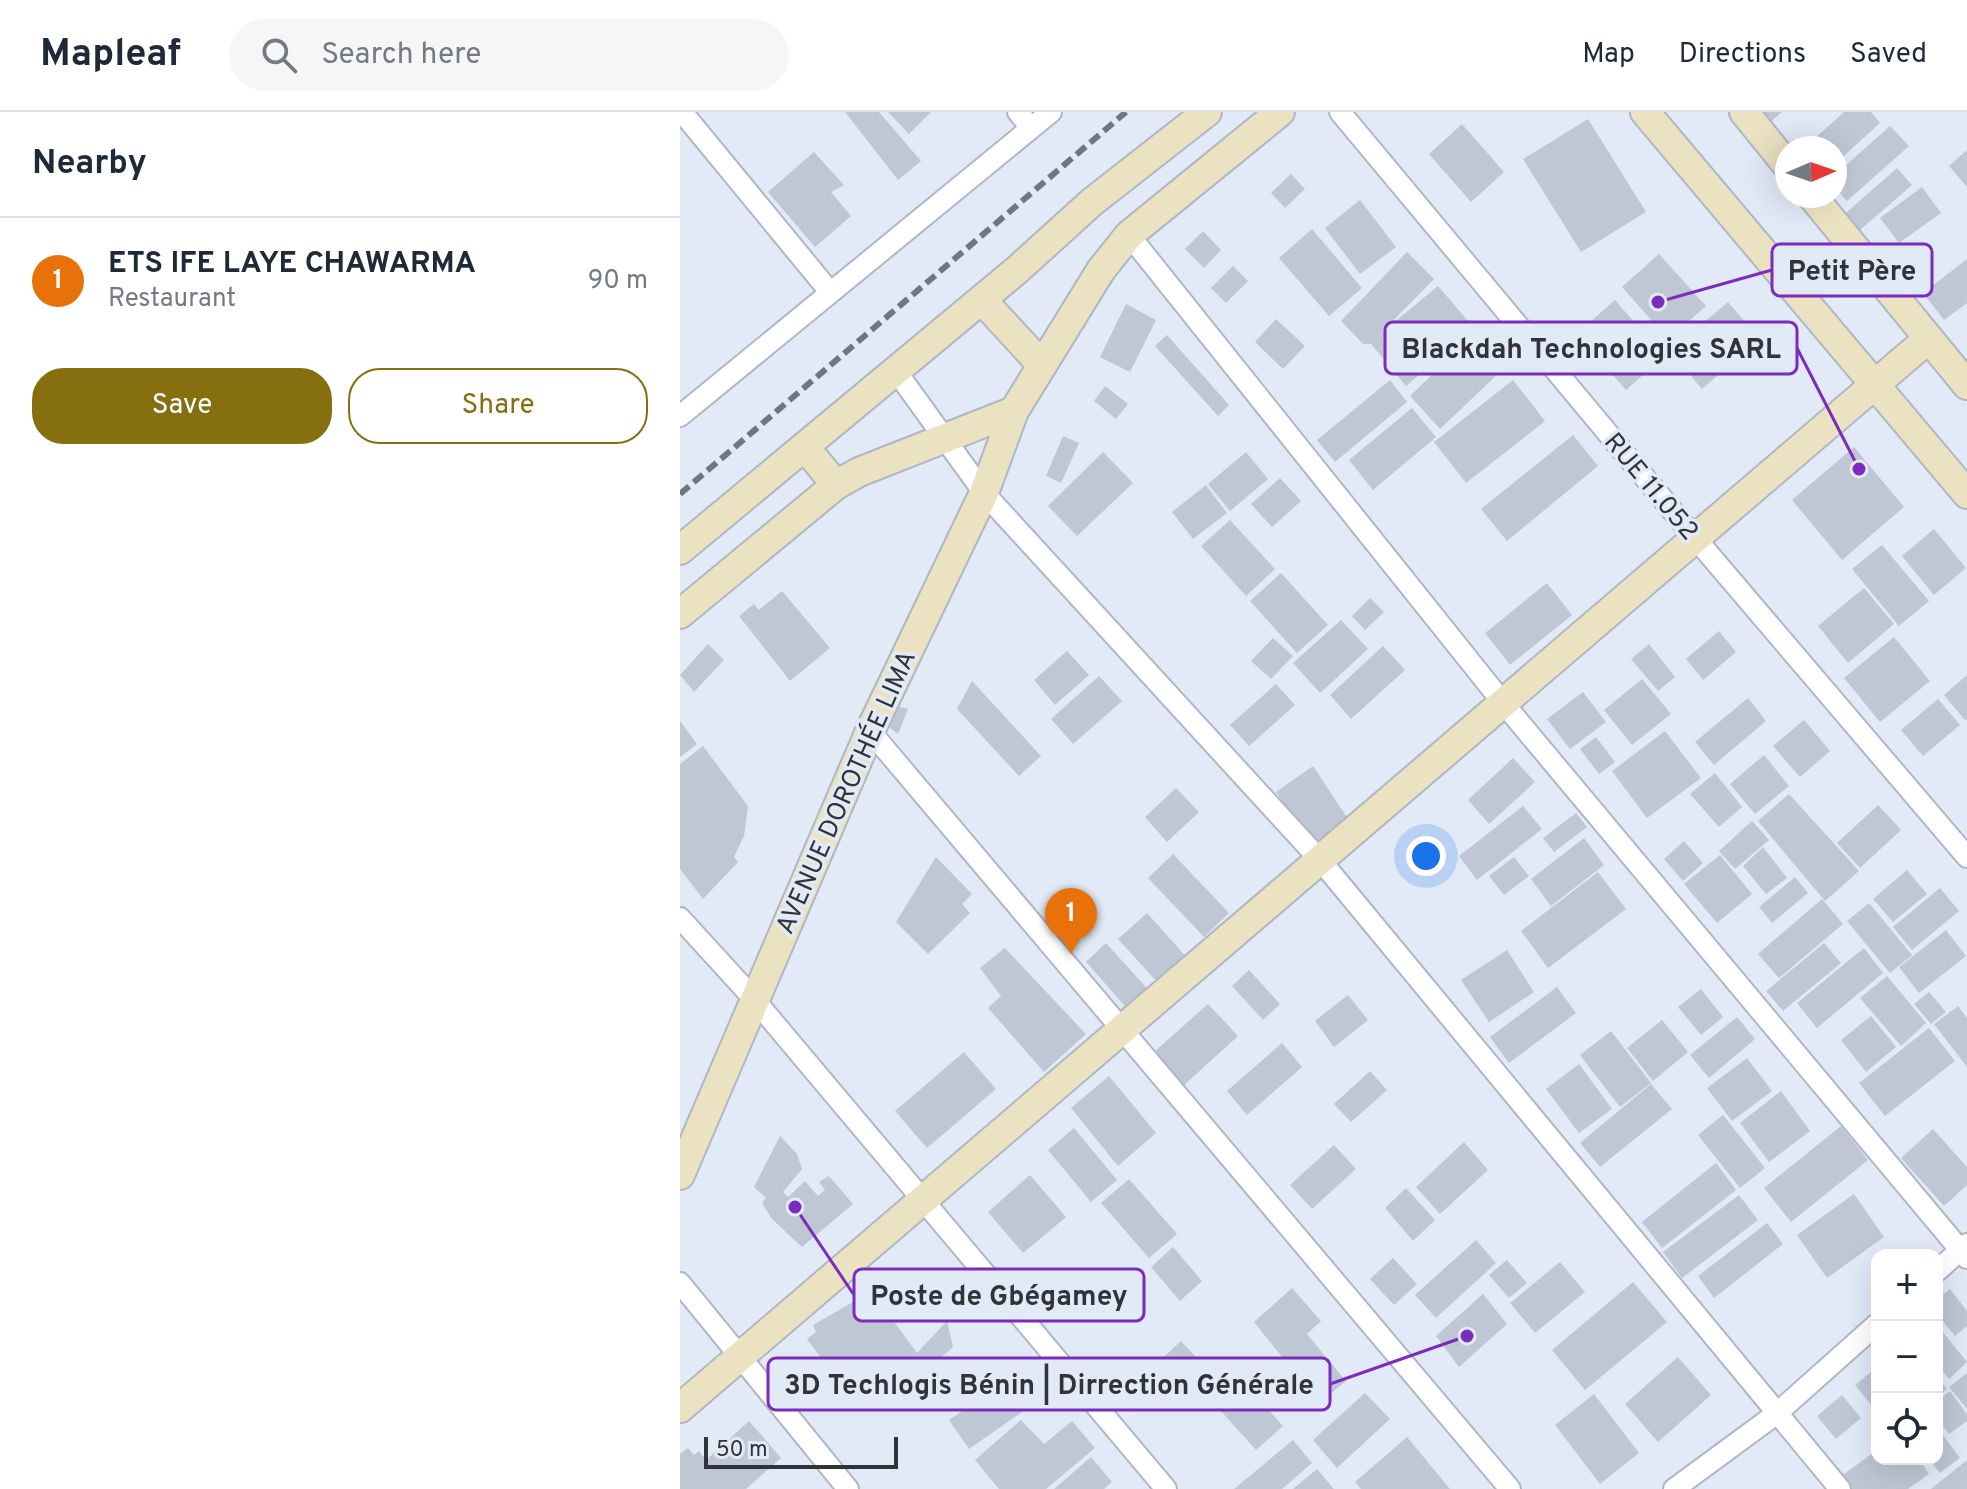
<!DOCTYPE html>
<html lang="en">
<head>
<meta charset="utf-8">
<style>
  body { margin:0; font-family:Overpass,sans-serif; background:#f6f6f7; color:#1f2937 }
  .controls { position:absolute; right:24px; bottom:24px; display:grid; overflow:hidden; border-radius:16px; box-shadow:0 8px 32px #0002 }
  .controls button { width:72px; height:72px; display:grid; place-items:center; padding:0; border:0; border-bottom:2px solid #e0e1e3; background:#fff; color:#1f2937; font:40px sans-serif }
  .compass { position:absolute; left:1095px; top:24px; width:72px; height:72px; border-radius:50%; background:#fff; box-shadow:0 8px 32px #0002; rotate:88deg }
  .scale { position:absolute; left:24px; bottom:20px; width:194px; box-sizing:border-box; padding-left:8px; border:4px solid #303338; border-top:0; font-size:22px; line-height:28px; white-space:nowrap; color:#303338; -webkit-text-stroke:6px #e2e9f7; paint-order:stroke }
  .you { position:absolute; left:746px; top:744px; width:28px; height:28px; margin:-20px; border:6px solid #fff; border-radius:50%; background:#1a73e8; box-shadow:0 0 0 12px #1a73e833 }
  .badge { display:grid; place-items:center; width:52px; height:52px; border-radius:50%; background:#866f0f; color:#fff; font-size:26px; font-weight:700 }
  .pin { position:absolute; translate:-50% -66px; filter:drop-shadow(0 2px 4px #0008) }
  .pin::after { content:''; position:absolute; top:42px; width:28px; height:24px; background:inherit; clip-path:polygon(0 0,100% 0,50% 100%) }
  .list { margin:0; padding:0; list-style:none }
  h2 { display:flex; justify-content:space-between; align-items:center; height:104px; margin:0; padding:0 32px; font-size:34px }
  h2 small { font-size:26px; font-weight:400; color:#747a83 }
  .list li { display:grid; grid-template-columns:52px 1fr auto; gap:24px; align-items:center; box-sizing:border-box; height:128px; padding:0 32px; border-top:2px solid #e0e1e3 }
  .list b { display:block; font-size:30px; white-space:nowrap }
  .list p { margin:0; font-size:26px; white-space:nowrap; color:#747a83 }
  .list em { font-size:26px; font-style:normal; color:#747a83 }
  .actions { display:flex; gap:16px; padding:24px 32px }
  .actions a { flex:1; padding:18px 0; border:2px solid #866f0f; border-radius:32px; text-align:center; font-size:28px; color:#866f0f }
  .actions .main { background:#866f0f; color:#fff }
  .icon { flex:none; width:44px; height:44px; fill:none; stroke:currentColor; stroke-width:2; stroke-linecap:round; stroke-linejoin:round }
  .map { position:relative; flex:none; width:1287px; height:1377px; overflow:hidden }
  header { display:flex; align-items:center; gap:48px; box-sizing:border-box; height:112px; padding:0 40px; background:#fff; border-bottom:2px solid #e0e1e3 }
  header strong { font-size:38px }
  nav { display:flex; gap:44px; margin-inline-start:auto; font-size:28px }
  .search { width:560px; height:72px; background:#f6f6f7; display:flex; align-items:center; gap:20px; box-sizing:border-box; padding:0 28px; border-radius:44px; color:#747a83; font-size:30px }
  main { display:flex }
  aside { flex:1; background:#fff }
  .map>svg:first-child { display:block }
  .building { fill:#bfc6d4 }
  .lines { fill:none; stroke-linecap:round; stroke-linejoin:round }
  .street-casing { stroke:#b0b6c4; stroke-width:24 }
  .secondary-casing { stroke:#b0b6c4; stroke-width:32 }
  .street { stroke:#fff; stroke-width:20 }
  .secondary { stroke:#ebe2c1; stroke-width:28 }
  .rail { stroke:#71757d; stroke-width:6; stroke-dasharray:12 6; stroke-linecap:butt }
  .labels { text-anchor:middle; stroke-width:7; stroke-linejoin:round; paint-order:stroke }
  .street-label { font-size:26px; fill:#303338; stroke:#e2e9f7 }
  .leader { fill:none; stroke:#7b2cbf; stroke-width:3 }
  .callout-dot { fill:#7b2cbf; stroke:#e2e9f7; stroke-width:3 }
  .callout { fill:#e2e9f7; stroke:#7b2cbf; stroke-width:3 }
  .callout-label { font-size:28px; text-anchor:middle; font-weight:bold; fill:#303338 }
</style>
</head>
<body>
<header>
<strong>Mapleaf</strong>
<div class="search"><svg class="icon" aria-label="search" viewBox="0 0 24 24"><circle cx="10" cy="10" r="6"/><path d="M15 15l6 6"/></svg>Search here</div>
<nav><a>Map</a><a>Directions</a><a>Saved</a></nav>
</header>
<main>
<aside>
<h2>Nearby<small></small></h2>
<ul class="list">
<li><span class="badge" style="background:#e8710a">1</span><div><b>ETS IFE LAYE CHAWARMA</b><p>Restaurant</p></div><em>90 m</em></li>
</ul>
<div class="actions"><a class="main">Save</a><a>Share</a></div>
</aside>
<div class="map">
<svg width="1287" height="1377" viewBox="0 0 1287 1377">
  <rect width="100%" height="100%" fill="#e2e9f7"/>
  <path class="building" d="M165,0H199L241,49L218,68Z
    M208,0H251L229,22Z
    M1074,0H1102L1086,14Z
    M1164,0H1191L1200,11L1155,52V36H1124Z
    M908,7L966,100L901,140L843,47Z
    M782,12L824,60L791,90L749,42Z
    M1210,14L1229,34L1167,89L1155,76V63Z
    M1287,38V75L1269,54Z
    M134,40L164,73L151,80L171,104L135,135L88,80Z
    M1217,56L1232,73L1173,124L1159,107Z
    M611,62L625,77L605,96L591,81Z
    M1242,75L1261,101L1219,131L1200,106Z
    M680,88L716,135L680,162L645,116Z
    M632,117L682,176L649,204L599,146Z
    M523,119L541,138L524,156L505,137Z
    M727,140L754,167L699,223L758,174L794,216L726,274L691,232H683L661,209Z
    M979,142L1026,194L988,227L942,175Z
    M1287,147V191L1264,208L1243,181Z
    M553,154L568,169L546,191L531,176Z
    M935,188L955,211L903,257L883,234Z
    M1048,190L1080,227L1022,277L990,239Z
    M446,192L476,208L450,260L420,245Z
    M596,207L625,234L603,257L575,230Z
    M967,214L989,240L946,278L924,253Z
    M487,223L549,293L538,304L475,234Z
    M790,226L821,259L760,317L730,284Z
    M710,268L727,290L655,350L637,328Z
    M833,268L865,309L786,371L754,330Z
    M425,274L448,292L436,307L414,289Z
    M732,296L756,325L693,378L669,348Z
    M893,323L918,354L827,429L801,397Z
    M383,324L399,331L381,371L366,364Z
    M1174,335L1224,395L1162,448L1112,388Z
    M423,340L453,371L397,424L368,394Z
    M566,340L588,367L550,399L528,372Z
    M600,366L621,389L592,415L571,392Z
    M526,373L547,401L513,427L492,400Z
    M550,408L595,457L566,484L521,434Z
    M1254,417L1286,456L1254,483L1222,444Z
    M1202,433L1249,489L1219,514L1172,457Z
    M601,461L648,513L617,541L570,489Z
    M867,471L892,503L830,553L805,521Z
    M1184,476L1214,512L1168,551L1138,514Z
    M102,479L150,536L110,569L59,504L74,492L79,498Z
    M690,486L704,500L685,518L672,504Z
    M661,508L688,537L640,581L613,551Z
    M1039,519L1056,540L1023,568L1006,547Z
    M1214,525L1250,569L1200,610L1164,566Z
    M593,526L613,544L591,567L571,549Z
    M28,532L44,548L14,580L0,563Z
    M969,532L995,565L978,579L951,547Z
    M703,534L725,558L671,607L650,583Z
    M387,539L409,563L375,593L354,568Z
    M1287,563V607L1285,608L1264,583Z
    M419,564L442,589L393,632L371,607Z
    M962,567L991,602L952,633L924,598Z
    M292,569L361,644L339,664L277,597Z
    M596,572L615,593L569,634L550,613Z
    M903,580L926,610L890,637L867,607Z
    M1068,586L1086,609L1034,653L1015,630Z
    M1258,587L1280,613L1243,644L1221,618Z
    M216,594L228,597L218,622L210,616Z
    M1124,608L1150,639L1120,665L1093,634Z
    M0,609L17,632L0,645Z
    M985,619L1021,666L967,706L932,659Z
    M916,625L935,650L919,662L900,637Z
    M23,634L68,694L64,724L54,745L58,750L23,787L0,757V652Z
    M1084,643L1109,674L1075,702L1050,672Z
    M833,646L855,670L809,712L788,688Z
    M633,654L668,707L632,733L596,680Z
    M1035,661L1062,695L1039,715L1010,682Z
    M496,676L519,700L487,730L465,705Z
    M1109,682L1179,759L1145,789L1078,709Z
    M1198,693L1221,718L1180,756L1157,731Z
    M843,694L862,717L797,768L779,744Z
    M896,701L907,715L874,740L863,726Z
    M1072,709L1089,728L1055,757L1039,739Z
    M904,726L924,753L871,794L851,767Z
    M1004,729L1023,751L1003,769L984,747Z
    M1083,735L1107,766L1086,782L1063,754Z
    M493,742L549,801L524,825L468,766Z
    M1040,743L1072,782L1037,811L1004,772Z
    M256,745L292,782L282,792L290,801L248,842L216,810Z
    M834,745L849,764L824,783L809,764Z
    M1227,758L1247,782L1213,810L1193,787Z
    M918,760L946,797L868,856L841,819Z
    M1115,765L1128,781L1092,811L1079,795Z
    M1260,776L1279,799L1232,838L1213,815Z
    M1142,787L1163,812L1099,866L1078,842Z
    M1189,791L1232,843L1210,861L1167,809Z
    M467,801L509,848L480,873L438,827Z
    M1266,818L1286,844L1239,881L1219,855Z
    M426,831L473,883L452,902L406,850Z
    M1144,831L1161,851L1103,899L1086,879Z
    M325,836L406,922L364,960L308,896L321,884L300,856Z
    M1184,836L1203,861L1137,916L1117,891Z
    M827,838L854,880L809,910L781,868Z
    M569,858L600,892L583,908L552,874Z
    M1207,864L1246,911L1221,934L1180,886Z
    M877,875L896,901L829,951L810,925Z
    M1021,877L1043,905L1021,923L998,895Z
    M1249,880L1266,900L1251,912L1234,892Z
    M668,883L688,908L654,935L635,909Z
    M528,892L558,924L503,974L473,941Z
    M1278,894L1287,906V955L1254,912Z
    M1191,904L1216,935L1186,960L1161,928Z
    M1057,905L1075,927L1029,966L1010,943Z
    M982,908L1008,940L973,969L947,936Z
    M1249,916L1275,949L1205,1004L1179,971Z
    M931,919L971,971L940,995L900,943Z
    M602,931L622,955L567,1003L547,979Z
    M284,940L316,977L247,1036L215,999Z
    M1067,946L1092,979L1052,1009L1027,976Z
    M899,952L932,997L899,1021L866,977Z
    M690,959L707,978L671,1010L654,992Z
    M429,964L476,1021L438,1054L391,996Z
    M971,972L992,997L920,1055L900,1031Z
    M1101,979L1130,1019L1089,1050L1060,1011Z
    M1043,1003L1085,1056L1060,1076L1018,1023Z
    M1161,1014L1188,1048L1111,1110L1084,1076Z
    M394,1016L437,1068L411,1090L368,1038Z
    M1253,1017L1287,1055V1073L1264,1094L1221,1046Z
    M100,1024L117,1042L122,1057L103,1080L108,1085L125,1069L138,1084L145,1078L139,1070L149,1064L173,1092L122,1135L92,1107L82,1091L86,1086L74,1075Z
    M784,1030L808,1058L760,1102L736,1075Z
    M654,1033L676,1057L632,1097L610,1073Z
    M1036,1051L1056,1078L982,1136L962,1110Z
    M350,1063L386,1105L343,1141L308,1100Z
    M449,1067L497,1122L469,1146L421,1091Z
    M726,1076L755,1108L733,1129L705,1096Z
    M1174,1082L1204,1125L1147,1166L1117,1123Z
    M1059,1083L1078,1108L1002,1166L983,1140Z
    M1087,1111L1103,1132L1034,1186L1018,1164Z
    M796,1128L816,1151L756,1206L735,1183Z
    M493,1135L522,1169L500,1189L471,1155Z
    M713,1146L737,1172L714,1193L690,1167Z
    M827,1148L847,1171L829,1186L809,1163Z
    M880,1150L905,1180L855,1221L830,1191Z
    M953,1170L987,1210L905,1278L872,1238Z
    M199,1175L209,1193L204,1196L237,1241L267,1209L273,1235L234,1269L224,1257L176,1293L127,1227L136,1220L133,1213Z
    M612,1176L641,1209L627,1222L666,1269L639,1291L574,1210Z
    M1270,1177L1287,1199V1214L1275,1224L1257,1202V1187Z
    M803,1182L827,1212L779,1255L756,1224Z
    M1257,1213L1287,1250L1269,1267L1257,1252Z
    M501,1229L525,1255L495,1283L471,1257Z
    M998,1245L1031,1283L978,1330L945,1292Z
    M1197,1255V1300L1175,1273Z
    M346,1256L365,1284L289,1337L269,1308Z
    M1287,1261V1297L1269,1275Z
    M1257,1264L1267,1277L1257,1285Z
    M567,1274L603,1314L576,1338L540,1298Z
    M1270,1279L1287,1302V1309L1269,1322L1257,1306V1289Z
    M685,1281L710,1307L657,1356L633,1328Z
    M914,1282L959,1341L920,1372L875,1313Z
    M1162,1283L1181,1306L1156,1327L1137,1304Z
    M341,1308L364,1332L392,1309L415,1336L366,1377H319L295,1348Z
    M69,1309L101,1346L66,1377H0V1342L8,1336L14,1343L19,1339L26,1348Z
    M1257,1315L1280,1346L1260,1361L1249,1347H1257Z
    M727,1325L770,1377H681L675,1370Z
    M613,1328L632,1351L602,1377H554Z
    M1197,1338V1347H1239L1249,1362L1228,1377H1169L1160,1365Z
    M411,1345L432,1370L424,1377H374Z
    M1287,1348V1377H1251Z
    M637,1357L654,1377H613Z"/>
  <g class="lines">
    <defs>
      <path id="street" d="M2,0L150,180
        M338,0L351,16
        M660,0L1016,427L1287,745
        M449,123L824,592L1287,1146
        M216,259L304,381L641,749L1160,1377
        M0,304L371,0
        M190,619L830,1377
        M0,806L73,886L486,1377
        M1257,1159L1287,1132
        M0,1171L168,1377
        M994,1377L1096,1302L1197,1212"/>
      <path id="secondary" d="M965,0L1287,382
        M1064,0L1107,53
        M1132,84L1287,273
        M302,188L362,253
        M125,335L156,373
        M0,438L337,158L412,90L527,0
        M0,502L156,373L179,360L334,299
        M0,1063L190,619L304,381L334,299L421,158L449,123L600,0
        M0,1296L1248,227"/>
    </defs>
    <use href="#street" class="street-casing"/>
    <use href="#secondary" class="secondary-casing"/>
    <use href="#street" class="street"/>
    <use href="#secondary" class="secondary"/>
    <path class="rail" d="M0,382L446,0"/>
  </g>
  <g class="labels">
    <g class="street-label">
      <text transform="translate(972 374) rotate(50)" y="9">RUE 11.052</text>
      <text transform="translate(165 680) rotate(-66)" y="9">AVENUE DOROTHÉE LIMA</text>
    </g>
  </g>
  <path class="leader" d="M978 190L1092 158M1179 357L1117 236M115 1095L174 1183M787 1224L650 1272"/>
  <g class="callout-dot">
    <circle cx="978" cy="190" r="8"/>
    <circle cx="1179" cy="357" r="8"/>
    <circle cx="115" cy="1095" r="8"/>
    <circle cx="787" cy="1224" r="8"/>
  </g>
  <g class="callout">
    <rect x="1092" y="132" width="160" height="52" rx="8"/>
    <rect x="705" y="210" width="412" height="52" rx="8"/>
    <rect x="174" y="1157" width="290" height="52" rx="8"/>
    <rect x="88" y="1246" width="562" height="52" rx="8"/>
  </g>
  <g class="callout-label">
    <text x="1172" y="168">Petit Père</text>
    <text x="911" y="246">Blackdah Technologies SARL</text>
    <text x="319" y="1193">Poste de Gbégamey</text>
    <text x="369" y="1282">3D Techlogis Bénin | Dirrection Générale</text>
  </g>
</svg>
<div class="controls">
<button>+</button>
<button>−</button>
<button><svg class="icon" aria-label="locate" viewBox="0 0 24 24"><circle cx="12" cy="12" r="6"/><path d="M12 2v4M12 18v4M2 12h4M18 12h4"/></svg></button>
</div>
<svg class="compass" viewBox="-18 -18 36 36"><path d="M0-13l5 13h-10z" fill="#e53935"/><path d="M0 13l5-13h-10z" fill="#747a83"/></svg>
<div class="scale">50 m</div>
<div class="you"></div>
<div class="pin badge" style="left:391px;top:842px;background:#e8710a">1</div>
</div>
</main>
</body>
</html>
